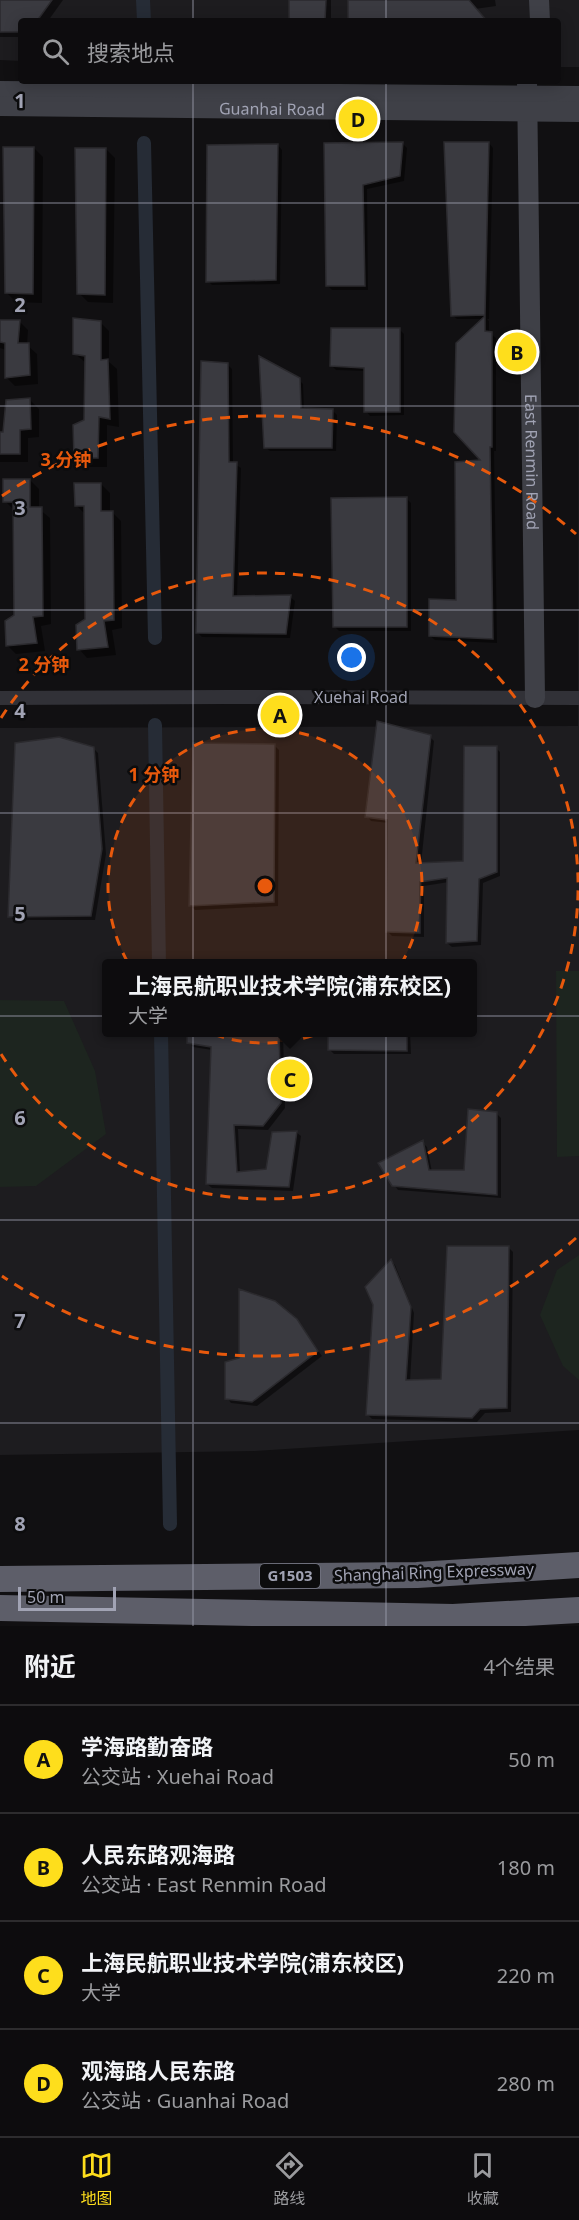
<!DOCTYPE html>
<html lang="zh">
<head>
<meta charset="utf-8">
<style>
  body { margin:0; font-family:"Noto Sans","Noto Sans SC",sans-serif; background:#161517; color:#f1f3f6 }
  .scale { position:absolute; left:18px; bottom:15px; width:98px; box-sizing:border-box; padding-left:6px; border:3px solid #a1a3b4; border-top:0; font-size:16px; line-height:21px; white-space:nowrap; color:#a1a3b4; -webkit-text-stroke:4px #0c0c0d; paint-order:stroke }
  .you { position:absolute; left:352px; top:658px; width:21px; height:21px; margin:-15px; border:4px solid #fff; border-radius:50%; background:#1a73e8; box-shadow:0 0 0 9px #1a73e833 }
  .badge { display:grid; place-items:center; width:39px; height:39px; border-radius:50%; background:#fede1c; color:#111; font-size:20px; font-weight:700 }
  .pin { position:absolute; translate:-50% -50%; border:3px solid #fff; box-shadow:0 2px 6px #0006 }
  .popup { position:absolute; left:102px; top:959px; width:375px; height:78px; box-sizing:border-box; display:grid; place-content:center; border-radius:6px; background:#0d0c0e; filter:drop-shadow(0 2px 4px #0005); font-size:20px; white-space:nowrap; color:#9a9b9e }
  .popup b { font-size:22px; color:#f1f3f6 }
  .popup::after { content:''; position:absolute; left:50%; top:100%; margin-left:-12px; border:12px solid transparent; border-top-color:#0d0c0e }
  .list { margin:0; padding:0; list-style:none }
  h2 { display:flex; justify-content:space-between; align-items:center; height:78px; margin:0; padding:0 24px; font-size:26px }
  h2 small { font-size:20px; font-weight:400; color:#9a9b9e }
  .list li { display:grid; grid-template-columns:39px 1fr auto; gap:18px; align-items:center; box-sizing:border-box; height:108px; padding:0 24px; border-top:2px solid #2d2c2e }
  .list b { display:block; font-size:22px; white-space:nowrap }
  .list p { margin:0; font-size:20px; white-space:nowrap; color:#9a9b9e }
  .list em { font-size:20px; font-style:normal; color:#9a9b9e }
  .icon { flex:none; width:33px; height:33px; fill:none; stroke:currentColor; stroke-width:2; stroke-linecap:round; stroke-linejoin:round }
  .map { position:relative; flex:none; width:579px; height:1626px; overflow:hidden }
  .search { position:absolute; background:#0d0c0e; box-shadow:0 3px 15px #0003; left:18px; right:18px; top:18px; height:66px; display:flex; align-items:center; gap:15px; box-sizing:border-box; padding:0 21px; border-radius:6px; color:#9a9b9e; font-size:22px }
  .sheet { height:510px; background:#0d0c0e }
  nav { display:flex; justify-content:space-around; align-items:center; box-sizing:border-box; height:84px; border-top:2px solid #2d2c2e; background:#0d0c0e; font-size:16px; color:#9a9b9e }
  nav a { display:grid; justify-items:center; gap:3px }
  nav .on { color:#fede1c }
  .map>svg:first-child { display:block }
  .built { fill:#1d1c1f; fill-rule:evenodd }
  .green { fill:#1d251f }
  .shadow { fill:#0007 }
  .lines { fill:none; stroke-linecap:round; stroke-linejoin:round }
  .canal { stroke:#262c36; stroke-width:14 }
  .building { fill:#3a3a40; stroke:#2b2a2e; stroke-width:1.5 }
  .street { stroke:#313137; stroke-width:14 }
  .secondary { stroke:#3f4047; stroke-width:20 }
  .highway { stroke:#5d5e69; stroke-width:26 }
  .grid { fill:none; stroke:#a1a3b4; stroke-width:1.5; stroke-opacity:0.55 }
  .ring { fill:none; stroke:#e8590c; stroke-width:3; stroke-dasharray:10 8 }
  .labels { text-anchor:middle; stroke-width:5; stroke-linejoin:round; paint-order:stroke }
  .shield { fill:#0c0c0d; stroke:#747682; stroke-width:1.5 }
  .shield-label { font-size:15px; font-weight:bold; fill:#a1a3b4 }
  .street-label { font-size:16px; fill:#a1a3b4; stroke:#0c0c0d }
  .grid-label { font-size:20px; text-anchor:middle; font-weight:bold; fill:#a1a3b4; stroke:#0c0c0d; stroke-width:5; stroke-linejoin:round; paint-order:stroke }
  .centre { fill:#e8590c; stroke:#0c0c0d; stroke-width:3 }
  .ring-label { font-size:18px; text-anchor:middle; font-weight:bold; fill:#e8590c; stroke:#0c0c0d; stroke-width:5; stroke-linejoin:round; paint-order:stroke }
</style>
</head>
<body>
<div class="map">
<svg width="579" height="1626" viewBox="0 0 579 1626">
  <rect width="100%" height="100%" fill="#111012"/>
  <path class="built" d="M0,0H579V67H558V21H21V61L0,60Z
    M579,157V1430L255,1451L0,1455V728L578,726ZM107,964H473V1032H107Z"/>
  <path class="green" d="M556,971H579V1156L557,1157Z
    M0,1000L64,1001L95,1071L106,1134L36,1186L0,1187Z
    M579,1255V1380L563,1366L540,1315L557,1270Z"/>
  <path class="shadow" d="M0,0H63L48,21H21V37H0Z
    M290,0H331V21H290Z
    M349,0H495L496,6L475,9L486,21H349Z
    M489,143L493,148L489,319H487L489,321V333L496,338V451H494L497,643L435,640L430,636L458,602L484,461V319H457L452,315Z
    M403,144L407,148L404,181L367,189L368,290H332L328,286L326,145Z
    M278,145L282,150L280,284L212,285L208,281Z
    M34,148L43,157L42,303L16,302L7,293Z
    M106,149L115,158L113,303L88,302L79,293Z
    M0,321H19L28,330L27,345L37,354L38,384L15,386L6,377V350L0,348Z
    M100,322L109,331V362L117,369L119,427L107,425V467H84L75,458L85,421L86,363L74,353Z
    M400,330L404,334V415L370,416L366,411V371L336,370L332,366Z
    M227,364L232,369L233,463L241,468L237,597H290L295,601L290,638L202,637L197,632Z
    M299,380L303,384L304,409L333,411L337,415L336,451H270L265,447Z
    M30,400L39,409V437L28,438V462H0V433H5Z
    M30,480L39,489V509L50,518L51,624L41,626L45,651L16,654L7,645L16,616L14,510L5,501Z
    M101,484L110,493V512H112L121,521L122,628L112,630L116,655L87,658L79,649L87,620L85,514L76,505Z
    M406,498L411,503V631H339L335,627Z
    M430,737L434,741L421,864L465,863L496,748L500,752V876L483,883L481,945L452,947L447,943L449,882L424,886V937L392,936L388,932L389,823L371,821L367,816Z
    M274,745L279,750L278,906L195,910L190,905Z
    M93,748L98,753L106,854L95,920H14L9,916Z
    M189,1032H283L285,1108L268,1130L238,1129L240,1173L267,1170L296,1132L301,1136L293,1191L212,1188L207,1184L212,1050L193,1047L189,1042Z
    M329,1032H410L411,1054H334L329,1049Z
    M496,1113L501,1118V1198L398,1190L394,1185L422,1142L427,1147L432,1172L465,1171Z
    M509,1248L513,1252L511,1412L485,1413L477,1422L372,1419L368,1415L391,1261L395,1265L414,1313L410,1382L442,1381Z
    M296,1320L322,1356L257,1406L231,1403L227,1398L241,1359Z"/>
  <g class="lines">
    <path class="canal" d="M143,0L144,21
      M144,143L155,638
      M155,725L159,964
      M161,1032L170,1524"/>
  </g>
  <path class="building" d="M0,0H52L37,21H21V32H0Z
    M289,0H326L325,21H289Z
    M348,0H469L487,21H348Z
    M403,142L400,176L363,185L365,286H326L324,143Z
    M444,142H489L485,315L451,316Z
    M278,144L276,280L206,282L207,145Z
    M3,147H34L33,294L5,293Z
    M75,148H106L105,295L77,294Z
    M485,316V331L492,332V447H490L493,639L429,636V599L456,600L455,462L480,460L454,432L456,343Z
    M73,318L101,321V360L108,359L110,419L99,417L98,458H74L73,425L84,420L85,356L73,354Z
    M0,320H20L18,343H29L30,375L5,378V343L0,342Z
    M331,328H400V412H364V368L330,366Z
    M259,356L300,378L301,408L333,409L332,448H264Z
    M201,361L228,363L229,462H237L233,596L291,595L286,634L196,633Z
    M30,398L31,429L20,430V454H0V432H3L6,400Z
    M3,479H30V507H42L43,616L33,617L37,643L6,646L5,621L14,615L13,502H3Z
    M74,483H101V511H113L114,620L104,621L108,647L77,650L76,625L85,619L84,506H75Z
    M407,497V627H333L331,498Z
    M377,721L431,735L416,863L463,861L464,746H497V872L479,879L477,941L446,943L447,878L420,882V933L386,932L387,820L365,817Z
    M59,737L94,747L102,849L91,916L8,917L15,743Z
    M193,743L275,744L274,902L189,906Z
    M187,1032H279L281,1103L263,1126L234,1125L237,1172L266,1169L272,1132L297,1131L289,1187L206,1184L211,1047L187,1043Z
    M328,1032H407V1051L328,1050Z
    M468,1109L497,1112V1195L392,1186L378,1163L423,1140L429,1170H464Z
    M447,1246H509L507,1408L480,1409L472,1418L366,1415L373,1305L365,1287L391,1259L411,1307L406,1380L441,1379Z
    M239,1289L275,1301L297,1319L318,1351L252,1402L225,1399V1362L239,1358Z"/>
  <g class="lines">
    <path class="street" d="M0,698L225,697L579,698"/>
    <g class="secondary">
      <path d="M539,0L540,21"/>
      <path id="s1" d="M527,81L535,698"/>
      <path d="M0,91L579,96"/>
      <path id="s2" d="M0,106L579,112"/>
    </g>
    <path class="highway" d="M0,1579L417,1575L579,1565
      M0,1608L453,1617L579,1610"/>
  </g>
  <path class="grid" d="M193,0V21M386,0V21M193,81V1626M386,81V1626M0,203H579M0,406H579M0,610H579M0,813H579M0,1016H579M0,1220H579M0,1423H579"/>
  <circle cx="265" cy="886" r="157" fill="#e8590c" fill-opacity=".12"/>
  <g class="ring">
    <circle cx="265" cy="886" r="157"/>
    <path d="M1 718A313 313 0 1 1 1 1054"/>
    <path d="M576 1238A470 470 0 0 1 2 1276M2 496A470 470 0 0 1 576 534"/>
  </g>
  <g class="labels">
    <rect class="shield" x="260" y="1564" width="60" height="24" rx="4.5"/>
    <g class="shield-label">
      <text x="290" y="1581">G1503</text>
    </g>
    <g class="street-label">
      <text dy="6" stroke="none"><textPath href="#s2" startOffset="272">Guanhai Road</textPath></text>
      <text dy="6" stroke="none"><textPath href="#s1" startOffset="381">East Renmin Road</textPath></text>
      <text x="361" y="703">Xuehai Road</text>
      <text transform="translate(434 1572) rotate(-2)" y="6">Shanghai Ring Expressway</text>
    </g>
  </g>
  <g class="grid-label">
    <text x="20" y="108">1</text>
    <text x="20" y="312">2</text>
    <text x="20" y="515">3</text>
    <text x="20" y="718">4</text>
    <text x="20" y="921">5</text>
    <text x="20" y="1125">6</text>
    <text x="20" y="1328">7</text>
    <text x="20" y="1531">8</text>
  </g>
  <circle cx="265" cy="886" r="9" class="centre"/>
  <g class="ring-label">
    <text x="66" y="466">3 分钟</text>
    <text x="44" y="671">2 分钟</text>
    <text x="154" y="781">1 分钟</text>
  </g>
</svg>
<div class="scale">50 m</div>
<div class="you"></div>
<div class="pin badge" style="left:280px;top:715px">A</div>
<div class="pin badge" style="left:517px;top:352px">B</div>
<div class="pin badge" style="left:290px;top:1079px">C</div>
<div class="popup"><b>上海民航职业技术学院(浦东校区)</b>大学</div>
<div class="pin badge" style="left:358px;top:119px">D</div>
<div class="search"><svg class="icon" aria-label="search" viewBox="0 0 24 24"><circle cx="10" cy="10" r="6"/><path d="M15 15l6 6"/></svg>搜索地点</div>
</div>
<section class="sheet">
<h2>附近<small>4个结果</small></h2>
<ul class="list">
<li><span class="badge">A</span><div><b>学海路勤奋路</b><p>公交站 · Xuehai Road</p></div><em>50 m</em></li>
<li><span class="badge">B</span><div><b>人民东路观海路</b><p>公交站 · East Renmin Road</p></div><em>180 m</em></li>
<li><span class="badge">C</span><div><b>上海民航职业技术学院(浦东校区)</b><p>大学</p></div><em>220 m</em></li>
<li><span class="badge">D</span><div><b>观海路人民东路</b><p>公交站 · Guanhai Road</p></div><em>280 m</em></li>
</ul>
</section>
<nav>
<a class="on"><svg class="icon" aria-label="map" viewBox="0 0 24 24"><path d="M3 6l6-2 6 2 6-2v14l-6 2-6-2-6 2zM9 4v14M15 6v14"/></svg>地图</a>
<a><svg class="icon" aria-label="directions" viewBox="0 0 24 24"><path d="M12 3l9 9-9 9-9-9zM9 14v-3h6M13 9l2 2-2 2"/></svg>路线</a>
<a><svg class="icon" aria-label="saved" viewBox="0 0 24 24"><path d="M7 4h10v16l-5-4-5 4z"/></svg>收藏</a>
</nav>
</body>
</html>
